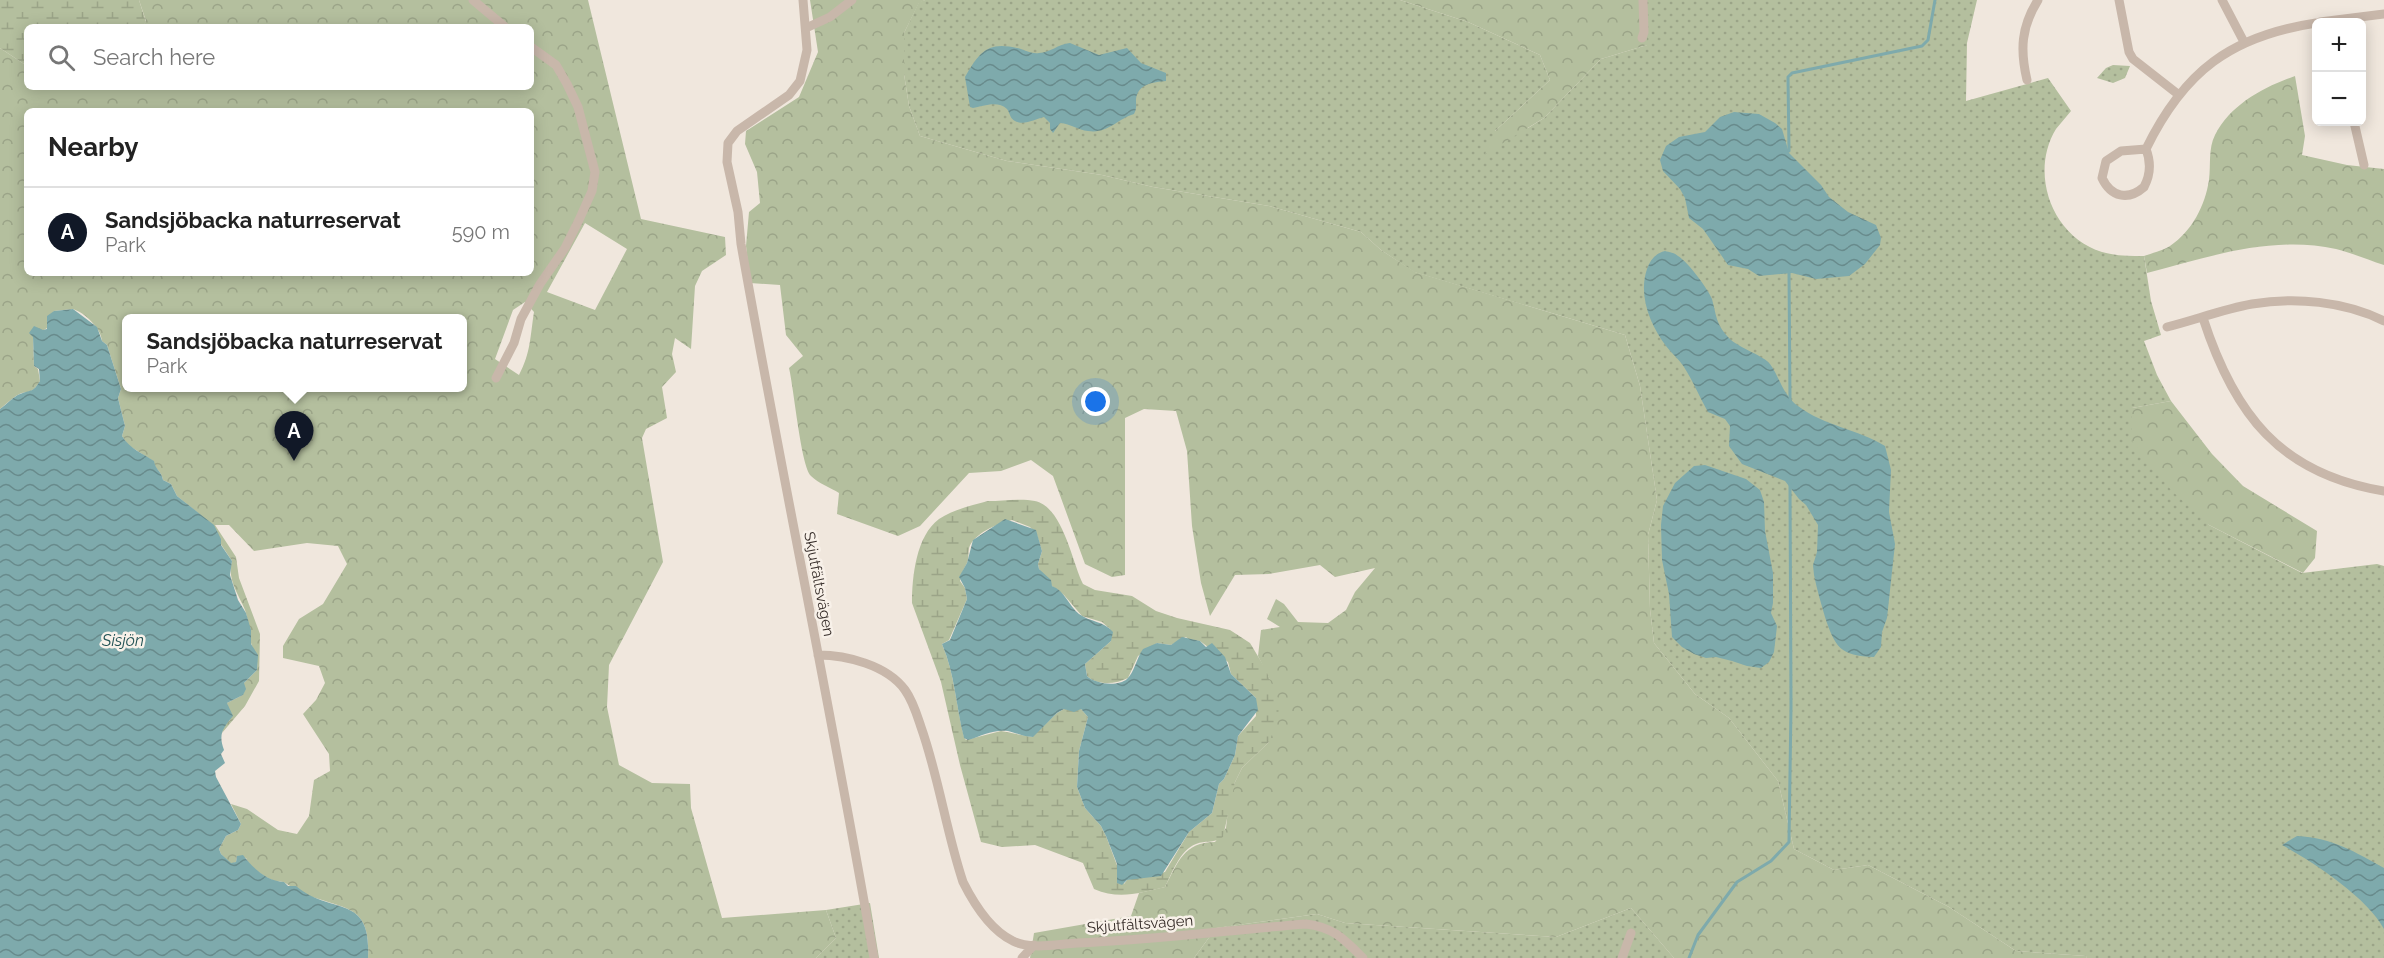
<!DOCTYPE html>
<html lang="en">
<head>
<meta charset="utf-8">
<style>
  body { margin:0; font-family:Raleway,sans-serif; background:#f6f6f6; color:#222 }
  .controls { position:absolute; right:18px; top:18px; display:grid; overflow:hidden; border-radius:9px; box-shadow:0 3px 15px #0003 }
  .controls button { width:54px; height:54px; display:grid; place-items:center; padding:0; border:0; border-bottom:2px solid #e0e0e0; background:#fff; color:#222; font:30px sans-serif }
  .you { position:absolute; left:1096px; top:402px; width:21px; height:21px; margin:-15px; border:4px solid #fff; border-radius:50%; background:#1a73e8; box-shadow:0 0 0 9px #1a73e833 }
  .badge { display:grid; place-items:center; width:39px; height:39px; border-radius:50%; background:#111827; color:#fff; font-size:20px; font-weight:700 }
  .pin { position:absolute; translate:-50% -50px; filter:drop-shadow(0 2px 3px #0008) }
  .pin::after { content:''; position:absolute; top:32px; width:21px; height:18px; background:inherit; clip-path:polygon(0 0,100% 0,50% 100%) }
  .popup { position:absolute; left:122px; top:314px; width:345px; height:78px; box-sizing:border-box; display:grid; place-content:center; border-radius:9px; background:#fff; filter:drop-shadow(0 2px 4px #0005); font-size:20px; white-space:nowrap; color:#767676 }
  .popup b { font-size:22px; color:#222 }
  .popup::after { content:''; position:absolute; left:50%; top:100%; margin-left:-12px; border:12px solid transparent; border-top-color:#fff }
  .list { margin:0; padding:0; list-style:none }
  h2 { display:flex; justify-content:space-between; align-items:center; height:78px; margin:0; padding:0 24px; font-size:26px }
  h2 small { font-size:20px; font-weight:400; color:#767676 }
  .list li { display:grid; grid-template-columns:39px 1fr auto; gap:18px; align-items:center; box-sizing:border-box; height:90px; padding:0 24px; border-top:2px solid #e0e0e0 }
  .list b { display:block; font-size:22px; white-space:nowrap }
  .list p { margin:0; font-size:20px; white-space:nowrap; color:#767676 }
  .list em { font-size:20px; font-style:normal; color:#767676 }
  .icon { flex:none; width:33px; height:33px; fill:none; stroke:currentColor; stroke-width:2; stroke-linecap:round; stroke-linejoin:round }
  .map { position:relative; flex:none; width:2384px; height:958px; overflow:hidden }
  .search { position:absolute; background:#fff; box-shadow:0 3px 15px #0003; left:24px; top:24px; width:510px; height:66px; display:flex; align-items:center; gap:15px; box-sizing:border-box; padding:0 21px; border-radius:9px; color:#767676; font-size:22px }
  .panel { position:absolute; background:#fff; box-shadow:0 3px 15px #0003; left:24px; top:108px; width:510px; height:168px; border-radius:9px }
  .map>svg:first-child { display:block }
  .grass { fill:url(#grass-dots) }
  .forest { fill:url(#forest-crowns); fill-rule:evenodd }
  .wetland { fill:url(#wetland-marsh); fill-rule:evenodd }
  .water { fill:url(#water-waves) }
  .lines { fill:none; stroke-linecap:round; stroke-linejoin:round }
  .stream { stroke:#7eaaac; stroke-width:3 }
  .minor { stroke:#c8b7aa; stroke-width:9 }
  .labels { text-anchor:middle; stroke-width:5; stroke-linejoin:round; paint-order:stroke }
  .street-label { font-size:15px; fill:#362d29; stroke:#f8f1e9 }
  .water-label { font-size:16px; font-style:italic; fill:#215254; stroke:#f8f1e9 }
</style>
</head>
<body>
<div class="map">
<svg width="2384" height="958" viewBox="0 0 2384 958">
  <defs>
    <pattern id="grass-dots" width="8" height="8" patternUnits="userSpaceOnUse" patternTransform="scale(1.5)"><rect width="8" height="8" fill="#b4bf9e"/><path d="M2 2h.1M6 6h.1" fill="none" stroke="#9ba488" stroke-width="1.8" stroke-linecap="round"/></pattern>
    <pattern id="forest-crowns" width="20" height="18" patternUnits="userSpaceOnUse" patternTransform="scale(1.5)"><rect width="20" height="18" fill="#b4bf9e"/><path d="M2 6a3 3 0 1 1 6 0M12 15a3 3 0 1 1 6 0" fill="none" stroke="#9ba488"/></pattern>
    <pattern id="wetland-marsh" width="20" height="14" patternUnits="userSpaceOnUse" patternTransform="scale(1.5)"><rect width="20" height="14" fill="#b4bf9e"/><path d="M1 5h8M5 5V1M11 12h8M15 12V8" fill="none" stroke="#9ba488"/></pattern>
    <pattern id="water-waves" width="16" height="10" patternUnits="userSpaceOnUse" patternTransform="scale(1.5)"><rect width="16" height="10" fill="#7eaaac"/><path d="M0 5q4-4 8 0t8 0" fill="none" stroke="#688b8c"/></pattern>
  </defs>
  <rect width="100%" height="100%" fill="#f0e7dd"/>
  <path class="grass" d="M925,0H1400L1468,22L1540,55L1550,80L1495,131L1528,128L1544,118L1601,59L1647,45V0H1977L1967,43L1966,101L2048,78L2071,111C2066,117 2061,123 2056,129C2029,173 2052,237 2102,252C2116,256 2129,256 2144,256L2151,301L2161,335L2144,341L2157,375L2171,401L2132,408L2209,525L2302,573L2377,564L2384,566V958H2087L2086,956L2016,951L1949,907L1868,865L1834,870L1794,849L1778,781L1729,718L1695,694L1654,643L1650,609L1648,535L1657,500L1640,386L1625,335L1414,272L1381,250L1361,232L1269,206L1153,187L1102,175L1007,161L920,136L909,106L904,74V33L919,2Z
    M2113,65L2130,66L2125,78L2113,83L2097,78L2106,68Z
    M870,903L879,958H816L836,938L826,910Z
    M1631,908L1674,958H1194L1216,928L1317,914L1345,923L1556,937Z"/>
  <path class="forest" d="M139,0H588L641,219L725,237L726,255L702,271L695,286L691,349L675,338L672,354L676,372L662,387L667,418L646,429L642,438L663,562L609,665L607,707L619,765L652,783L690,784L691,808L722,918L826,910L836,938L816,958H368C371,905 347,910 307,895C298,892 290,885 283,882C280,881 276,882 274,881C263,876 250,868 246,858L237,856L236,862L231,864L221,854L219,849L226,836L238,830L241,824L231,804L247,809L278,830L297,834L309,816L314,780L330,771L329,754L303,714L316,700L325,683L319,666L283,658V646L299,619L323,604L347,564L338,546L307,543L254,551L229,525H215L236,557L239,578L260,634L259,681L245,706L222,733L224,724L230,720L227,703L243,695L244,683L257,670C258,654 255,656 251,643C248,632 249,621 245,610C238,593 227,580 232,561L203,517L177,496L171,484L163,480C162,472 155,469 153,461L128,445L122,436L125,426L118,398L121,389L107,345L102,341C101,328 85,313 73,309L54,311L47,328L33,337L34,366L38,369L40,381C29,398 28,388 16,396C10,400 5,405 0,409V48L27,66V87H531V27H142L146,21ZM27,111H531V273H27ZM585,223L627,249L595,310L547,292ZM525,302L534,312C530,337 531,352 519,375L495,359L513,310ZM126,318H462V388H126Z
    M810,0H925L919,3L904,33V74L909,106L920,136L1007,161L1102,175L1153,187L1269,206L1361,232L1381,250L1415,272L1625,335L1640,386L1657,500L1648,535L1650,609L1654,643L1695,694L1729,718L1778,781L1794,849L1834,870L1868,865L1949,907L2016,951L2086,956L2087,958H1674L1631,908L1556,937L1345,923L1317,914L1216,928L1194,958H1030L1034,933L1131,916L1139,893L1165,887C1178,862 1184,842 1215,842L1226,828L1229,801L1235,782L1242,768L1269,742L1270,680L1258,656L1261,630L1280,627L1267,619L1276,599L1284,604L1298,622L1328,623L1346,610L1355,592L1375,568L1335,577L1320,565L1269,574L1235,575L1210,616L1201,583L1192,526L1187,451L1176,411L1144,409L1125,418V575L1112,577L1085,564L1053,476L1031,460L1001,471L969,473L920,526L898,536L837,514L839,493C831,488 818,483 811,476C801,466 794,389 789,368L803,356L786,335L780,285L750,283L746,246L749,212L760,203L757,172L745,144L746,131L799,97L818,52Z
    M1400,0H1647V45L1601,59L1544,118L1485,154L1495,131L1550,80L1540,55L1468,22Z
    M2295,76L2305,136L2302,155L2347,165L2384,169V265C2368,260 2352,253 2336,249C2272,235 2208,257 2147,273L2144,256C2152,253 2162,251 2170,246C2192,231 2205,206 2209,180C2211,165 2208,149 2215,135C2231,104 2264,87 2295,76Z
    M2171,401L2212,454L2243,486L2317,531L2315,558L2303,573L2209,525L2171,490L2132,441V408Z"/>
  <path class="wetland" d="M0,0H139L146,22L142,27H27V66L0,48Z
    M988,501C1003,501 1021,498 1035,501C1063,507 1072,562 1083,584L1095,590L1132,596L1156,611L1177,618L1230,630L1250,643L1265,668L1279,701L1278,720L1269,742L1242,768L1235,782L1223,837C1212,844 1206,840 1196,844C1180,850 1172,873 1165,887C1140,893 1119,900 1094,889L1083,863L1035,845L1002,847L981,842L960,765L941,682L912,603C912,577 916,536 939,519C953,510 972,505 988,501ZM1012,520L1030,527L1037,535L1042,551L1038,564L1039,569L1052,586L1064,595L1082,616L1102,622L1110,629L1111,641L1085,664L1087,676C1098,686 1116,684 1128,678L1138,656L1157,643L1171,645L1186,637L1189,640L1200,641L1228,662L1231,674L1256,698V716L1238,736L1235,755L1224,779L1219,784L1212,813L1189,832L1165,872L1127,880L1124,884L1106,836L1101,826L1085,808L1077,787L1079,751L1088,717L1081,709H1064L1057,713L1032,737L1001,731L966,740L964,737C956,707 955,674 942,644L949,640L967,599L965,588L960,581C961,573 964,569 967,563C969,558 968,553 969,548C974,533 999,523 1012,520Z"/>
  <path class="water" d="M1070,43L1099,55L1127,48L1141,63L1166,73V81C1153,82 1137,84 1136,100C1136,106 1137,108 1134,114C1117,119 1108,134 1088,131C1078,130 1071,124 1060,123L1053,133L1050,129V123L1044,117C1035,119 1024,126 1015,121C1010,119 1010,113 1007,109C998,100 983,106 973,108L970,107L965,77C980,51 988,40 1021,49C1027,51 1032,54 1039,53C1050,53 1058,44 1070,43Z
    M1734,112L1759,114L1775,123L1782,129L1789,153L1821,185L1829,197L1848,212L1876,225L1881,238L1880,245L1865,264L1849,276L1816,279L1792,273L1759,276L1748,269L1728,265L1703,229L1689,218L1685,198L1680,189L1663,171L1660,160L1666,146L1679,137L1705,132L1720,117Z
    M1665,251C1669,252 1675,253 1678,256C1688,262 1708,289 1712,299C1717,318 1716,325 1731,340C1742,349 1764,356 1770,364C1780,378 1783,395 1798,406C1824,426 1858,429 1885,446L1891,470L1889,512L1895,544L1887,618L1882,632L1881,647L1874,657C1840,656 1835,647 1825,617C1821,603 1817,590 1814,575L1813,565L1817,552L1818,525L1806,505L1799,499L1785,481L1742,464L1729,446L1730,426L1725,419L1708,412C1700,398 1693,381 1684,367C1679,359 1672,354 1666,346C1650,325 1638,295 1647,269C1650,260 1656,253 1665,251Z
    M73,309L97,327L102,341L107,345L121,389L118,398L125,426L122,436C130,449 142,453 154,461C155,469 162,472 163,480L171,484L177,496L214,525L221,539V545L232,561L230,575L238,600L246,613L251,630V644L258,655L257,670L244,683L246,689L243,695L227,703L233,716C223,728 218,734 224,750L221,754L225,763L215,771L216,777L241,824L238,830L226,836L219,849L221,854L231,863L236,862L237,856L243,855C253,868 266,881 284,882L288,886H296C331,916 372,892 368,958H0V409C6,405 14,396 20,394C33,389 32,393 40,381L39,369L34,366L33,337L29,333L34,326L43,330L47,329V316L54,311Z
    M1705,465L1746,479L1760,490L1764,502L1765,531L1773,573V603L1771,613L1777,626L1774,652L1769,662L1761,668L1747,666L1732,661L1716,657L1706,658L1694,654L1682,647L1672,637L1669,594L1662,560L1661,525L1663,506L1675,483L1694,466Z
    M1005,519L1036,530L1042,551L1038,564L1039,569L1051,580L1052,586C1065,591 1069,606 1079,614C1090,622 1104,621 1113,632L1111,641L1085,664L1087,676C1095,684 1118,687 1127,679C1134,673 1137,657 1143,649L1157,643L1171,645L1182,637L1200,641L1206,647L1212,643L1225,657L1231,674L1256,698L1258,710L1238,736L1235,755L1224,779L1219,784L1212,813L1189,832L1161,876L1127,880L1122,885L1117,883V864L1106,836L1101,826L1085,808L1077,787L1079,751L1088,717L1081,709L1074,712L1064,709L1057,713L1033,737C1023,737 1017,733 1008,731C994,729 981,736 968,740L964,738C956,707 955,674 942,644L950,640L967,599L965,588L959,577L967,563L973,540Z
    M2297,836C2333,838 2355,852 2384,868V929C2368,898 2312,861 2282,845Z"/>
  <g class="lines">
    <path class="stream" d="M1789,151L1788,77L1792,73L1922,46L1928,40L1935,0
      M1789,272L1790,400
      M1689,958L1698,935L1737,882L1771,861L1789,842L1791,706L1790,485"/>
    <path class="minor" d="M473,0L505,27
      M803,0L807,50L800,81L789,95L737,131L728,143L727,162L738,212L741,244C783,482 833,719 874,958
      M2119,0L2129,52L2133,59L2179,95
      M2222,0L2244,42
      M2320,22L2384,14
      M806,28L830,17L852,0
      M1642,38L1644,32L1643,0
      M2027,80C2020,50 2021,27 2038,0
      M2354,122L2364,165
      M2146,149L2121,151L2106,161L2102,178C2111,197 2128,201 2144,187C2151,174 2151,162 2146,149C2184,71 2231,36 2316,23
      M2203,318C2234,414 2280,474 2384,491
      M2167,327C2195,320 2224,309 2252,304C2295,297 2344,301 2384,321
      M496,378L514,343L521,319L540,284L565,248L579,220L592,191L595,172L578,107L567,84L556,65L531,47
      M818,655C846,655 887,665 905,690C913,701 917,715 921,727C939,778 946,831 963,882C974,904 990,930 1013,941C1030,950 1058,944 1077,943C1153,940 1229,930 1306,924C1333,927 1344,939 1363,958
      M1022,958L1034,945
      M1622,958L1631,933"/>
  </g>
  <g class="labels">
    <g class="street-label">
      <text transform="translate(819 584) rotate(79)" y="5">Skjutfältsvägen</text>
      <text transform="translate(1140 924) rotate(-4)" y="5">Skjutfältsvägen</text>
    </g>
    <g class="water-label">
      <text x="123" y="646">Sisjön</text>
    </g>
  </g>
</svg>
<div class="controls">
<button>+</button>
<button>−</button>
</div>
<div class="you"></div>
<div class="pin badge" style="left:294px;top:461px">A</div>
<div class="popup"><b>Sandsjöbacka naturreservat</b>Park</div>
<div class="search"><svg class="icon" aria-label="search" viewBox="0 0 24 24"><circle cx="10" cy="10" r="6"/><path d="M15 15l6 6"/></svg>Search here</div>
<section class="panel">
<h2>Nearby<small></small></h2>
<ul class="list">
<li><span class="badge">A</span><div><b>Sandsjöbacka naturreservat</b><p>Park</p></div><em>590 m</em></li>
</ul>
</section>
</div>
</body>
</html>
